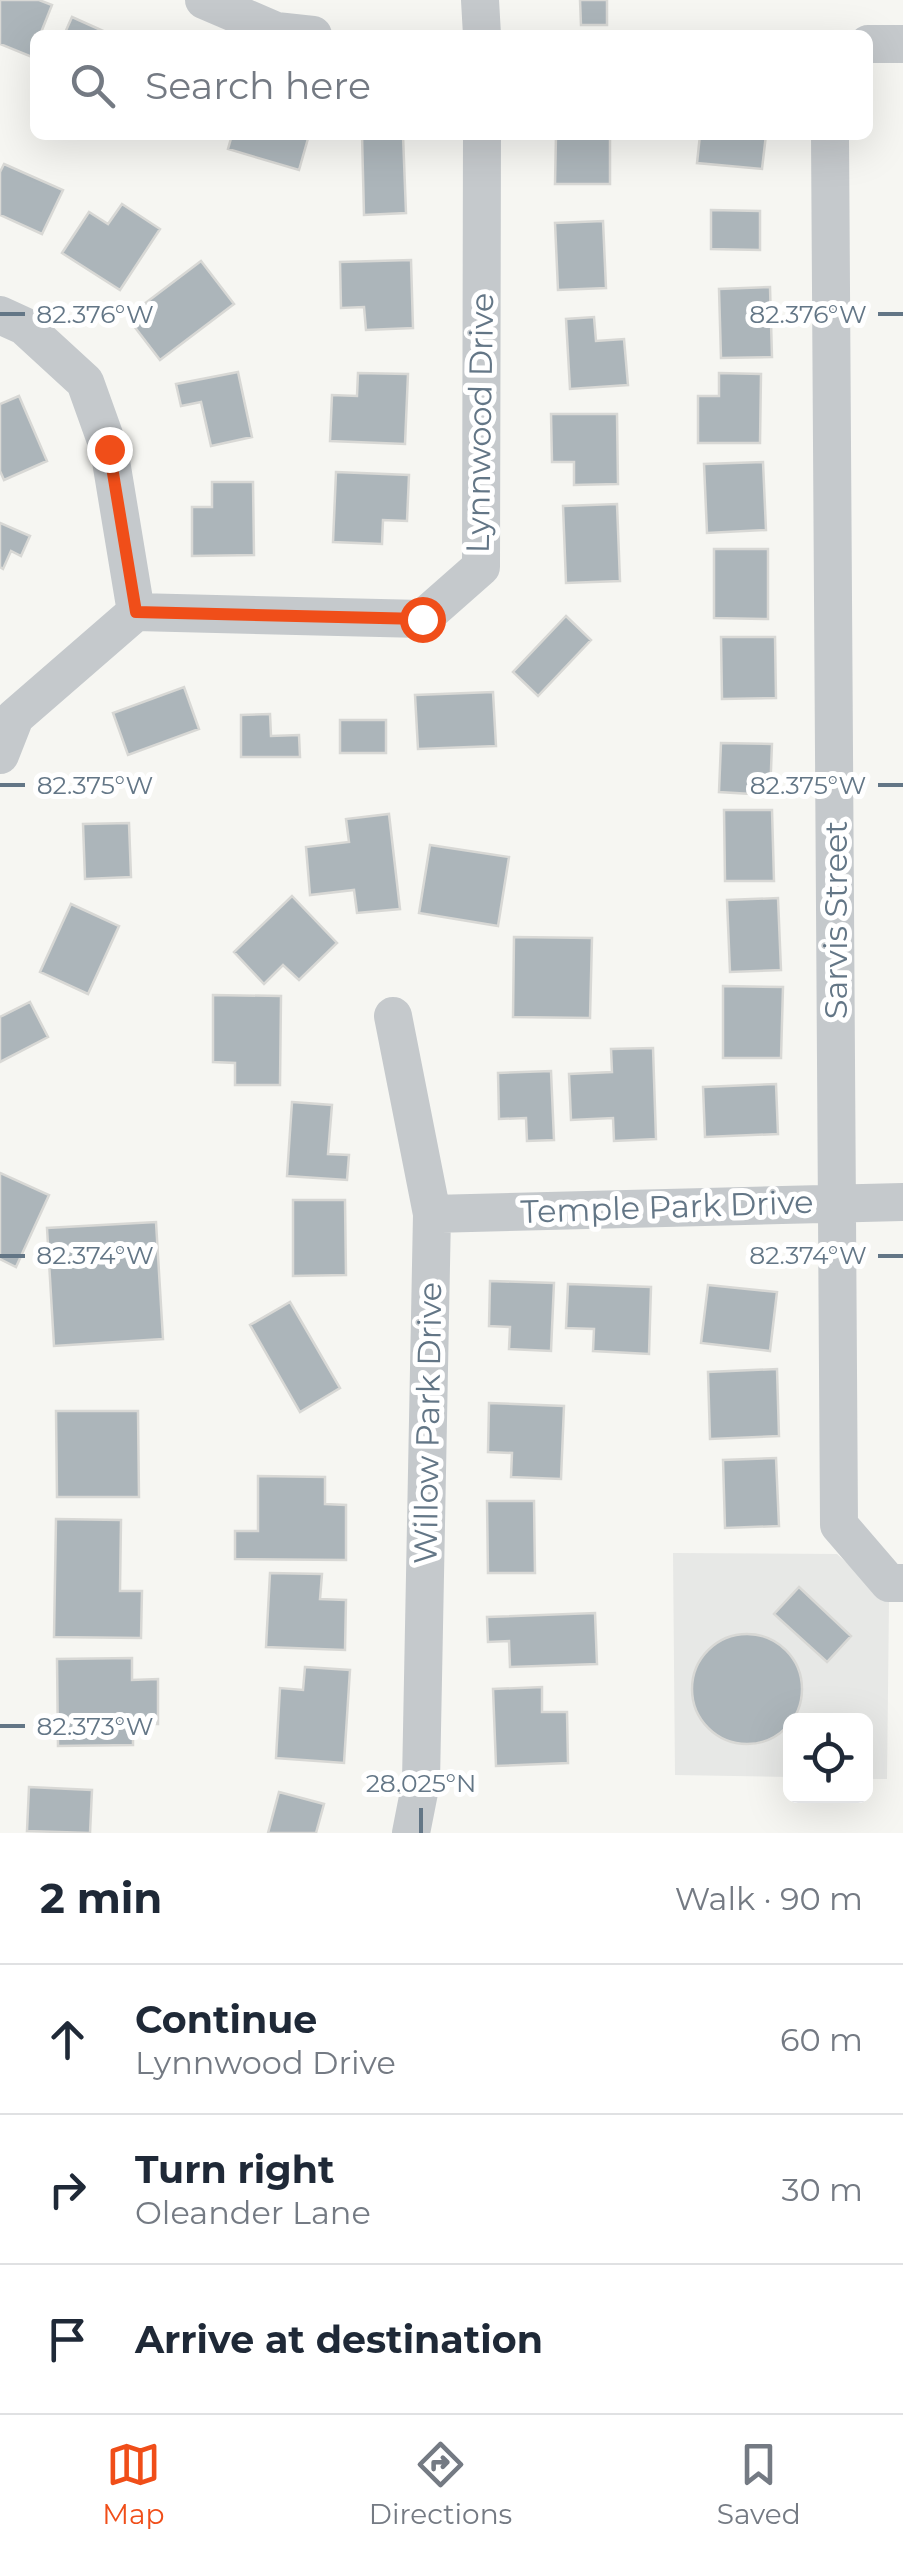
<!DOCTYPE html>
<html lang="en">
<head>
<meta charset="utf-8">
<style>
  body { margin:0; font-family:Montserrat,sans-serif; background:#f2f2f3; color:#1f2937 }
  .controls { position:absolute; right:30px; bottom:30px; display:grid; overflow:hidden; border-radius:15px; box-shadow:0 10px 40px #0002 }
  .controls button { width:90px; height:90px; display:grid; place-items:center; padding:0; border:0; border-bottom:2px solid #e0e1e3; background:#fff; color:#1f2937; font:50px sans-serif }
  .stop { position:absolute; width:30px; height:30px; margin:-22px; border:8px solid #f04e19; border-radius:50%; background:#fff }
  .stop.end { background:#f04e19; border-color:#fff; box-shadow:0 2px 10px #0008 }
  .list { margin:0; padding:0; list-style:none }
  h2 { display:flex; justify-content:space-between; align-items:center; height:130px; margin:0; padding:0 40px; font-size:42px }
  h2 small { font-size:32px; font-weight:400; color:#747a83 }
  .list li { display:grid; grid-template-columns:65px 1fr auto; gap:30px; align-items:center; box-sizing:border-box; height:150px; padding:0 40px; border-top:2px solid #e0e1e3 }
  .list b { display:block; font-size:38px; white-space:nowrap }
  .list p { margin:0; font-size:32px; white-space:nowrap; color:#747a83 }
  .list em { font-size:32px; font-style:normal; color:#747a83 }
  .icon { flex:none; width:55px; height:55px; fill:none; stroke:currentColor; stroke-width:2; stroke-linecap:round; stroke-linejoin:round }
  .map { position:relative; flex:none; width:903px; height:1833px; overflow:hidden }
  .search { position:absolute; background:#fff; box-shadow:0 10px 40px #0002; left:30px; right:30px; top:30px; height:110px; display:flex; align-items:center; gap:25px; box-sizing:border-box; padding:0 35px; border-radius:15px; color:#747a83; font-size:38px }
  .sheet { height:580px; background:#fff }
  nav { display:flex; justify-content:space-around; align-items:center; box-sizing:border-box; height:140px; border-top:2px solid #e0e1e3; background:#fff; font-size:28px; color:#747a83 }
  nav a { display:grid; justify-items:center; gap:5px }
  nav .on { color:#f04e19 }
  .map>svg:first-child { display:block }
  .built { fill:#e7e8e6 }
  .building { fill:#acb5ba; stroke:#d8d8d5; stroke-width:2.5 }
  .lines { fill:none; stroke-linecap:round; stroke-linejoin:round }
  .minor { stroke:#c5c9cc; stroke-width:38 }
  .route { stroke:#f04e19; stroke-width:12 }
  .ticks { fill:none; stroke:#637686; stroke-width:4 }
  .labels { text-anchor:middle; stroke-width:10; stroke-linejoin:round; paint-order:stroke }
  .street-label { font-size:32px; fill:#637686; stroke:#fff }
  .ticks-label { font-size:25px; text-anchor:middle; fill:#637686; stroke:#fff; stroke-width:10; stroke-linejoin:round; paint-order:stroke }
</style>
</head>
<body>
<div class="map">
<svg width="903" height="1833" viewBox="0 0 903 1833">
  <rect width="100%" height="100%" fill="#f6f6f2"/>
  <path class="built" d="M673,1553L837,1554L889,1602L887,1779H866V1720H790V1777L675,1775Z"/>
  <path class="building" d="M0,0H39L52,5L40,35H35L32,57L0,44Z
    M580,0H607V25H581Z
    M72,17L112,35H64Z
    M232,135H309L299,170L228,149Z
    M362,135H403L406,213L364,215Z
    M556,135H610V184H555Z
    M700,135H766L762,169L697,163Z
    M4,164L63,190L42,234L0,215V172Z
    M122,204L160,229L120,290L62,253L89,212L108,224Z
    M711,210L760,211V250L711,249Z
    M603,221L606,288L558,290L555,223Z
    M411,260L413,328L366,330L364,307L341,308L340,262Z
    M201,261L234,304L160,360L127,317Z
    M770,287L772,357L721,358L719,289Z
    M594,317L596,341L624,339L628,385L570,389L566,319Z
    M238,372L252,437L211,446L201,402L181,406L176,384Z
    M358,373L408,374L405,444L330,441L332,395L357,396Z
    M719,373L761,374L760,443H698V396H719Z
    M19,396L47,461L4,480L0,471V404Z
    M551,414H617L618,484L574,485V462H552Z
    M763,462L766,530L707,533L704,464Z
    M336,472L409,475L407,521L383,520L382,544L333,542Z
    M212,482H253L254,555L192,556V507H212Z
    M617,504L620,581L566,583L563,506Z
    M0,523L30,536L21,556L11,551L3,569L0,567Z
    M714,549H768V619L714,618Z
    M566,616L591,640L538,696L513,672Z
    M721,637H775L776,698L722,699Z
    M184,687L199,729L128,755L113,713Z
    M493,692L496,746L418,749L415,695Z
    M270,714L271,736L299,735L300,757H241V715Z
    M340,720H386V753H340Z
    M721,743L772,744L770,795L719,792Z
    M724,810H772L774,881H725Z
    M389,814L400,909L357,913L354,890L310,895L306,847L349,842L346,819Z
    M129,823L131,877L85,879L83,824Z
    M430,845L509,857L498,926L419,913Z
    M292,896L337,943L299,980L283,965L264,984L234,952Z
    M778,898L781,970L730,972L727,900Z
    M71,904L119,926L88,994L40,972Z
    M514,937L592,938L590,1018L513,1017Z
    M723,986L783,987L781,1058H723Z
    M213,995L281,996L280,1085H235V1063L213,1062Z
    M30,1002L48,1037L0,1062V1017Z
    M653,1048L656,1139L614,1141L613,1118L571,1120L569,1074L612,1072L611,1049Z
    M551,1071L554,1140L527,1141L526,1118L499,1119L498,1073Z
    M776,1084L778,1134L705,1137L703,1087Z
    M292,1102L332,1105L328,1154L349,1155L347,1180L287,1176Z
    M0,1173L49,1195L16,1267L0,1259Z
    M293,1200H345L346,1275L293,1276Z
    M156,1222L163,1339L54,1346L47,1228Z
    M490,1281L554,1283L551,1351L509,1349L510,1327L489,1326Z
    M568,1284L651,1287L649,1354L593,1351L594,1329L566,1328Z
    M708,1285L777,1292L770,1351L701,1343Z
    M290,1302L340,1388L300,1412L250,1325Z
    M777,1369L779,1436L710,1439L708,1372Z
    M489,1403L564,1406L561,1479L511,1477L512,1453L488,1452Z
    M56,1411H138L139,1497H57Z
    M776,1458L779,1526L725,1528L723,1460Z
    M258,1476L325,1477V1504L346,1505V1560L235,1559V1531H258Z
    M487,1501H534L535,1573H488Z
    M56,1519L121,1520L120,1591H142L141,1638L54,1637Z
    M270,1573L322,1574L320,1599L346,1600L345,1650L266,1647Z
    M799,1587L851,1636L827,1662L774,1614Z
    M595,1613L597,1664L510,1667L509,1641L488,1642L487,1617Z
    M692 1689a55 55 0 1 1 110 0a55 55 0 1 1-110 0Z
    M132,1658V1680L158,1679V1724H133V1745L58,1746L57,1659Z
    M305,1667L350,1670L344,1763L276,1758L280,1688L303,1690Z
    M542,1687V1712H567L568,1763L496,1766L493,1689Z
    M29,1787L92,1790L90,1833L27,1831Z
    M279,1792L324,1804L316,1833H268Z"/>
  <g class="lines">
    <path class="minor" d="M204,0L276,31L313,35
      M480,0L482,35
      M868,44H903
      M830,135L839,1525L889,1583H903
      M0,315L24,326L85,382L109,449L136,612
      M0,755L15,717L136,612L422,619L481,567L482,135
      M393,1016L432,1214L421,1782L411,1833
      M432,1214L903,1202"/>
  </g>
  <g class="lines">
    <path class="route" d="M109,449L136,612L422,619"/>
  </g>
  <path class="ticks" d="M0,314H25M878,314H903M0,785H25M878,785H903M0,1256H25M878,1256H903M0,1726H25M421,1808V1833"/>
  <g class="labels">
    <g class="street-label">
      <text transform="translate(480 423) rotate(-89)" y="11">Lynnwood Drive</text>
      <text transform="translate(836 920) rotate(-90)" y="11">Sarvis Street</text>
      <text transform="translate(667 1207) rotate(-2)" y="11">Temple Park Drive</text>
      <text transform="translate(428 1423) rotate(-89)" y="11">Willow Park Drive</text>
    </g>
  </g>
  <g class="ticks-label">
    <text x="808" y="323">82.376°W</text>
    <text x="95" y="323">82.376°W</text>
    <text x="808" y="794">82.375°W</text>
    <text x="95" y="794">82.375°W</text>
    <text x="808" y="1264">82.374°W</text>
    <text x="95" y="1264">82.374°W</text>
    <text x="95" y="1735">82.373°W</text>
    <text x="421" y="1792">28.025°N</text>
  </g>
</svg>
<div class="controls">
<button><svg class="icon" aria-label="locate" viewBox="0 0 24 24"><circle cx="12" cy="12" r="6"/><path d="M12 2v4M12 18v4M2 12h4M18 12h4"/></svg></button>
</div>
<div class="stop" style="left:422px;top:619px"></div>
<div class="stop end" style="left:109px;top:449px"></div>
<div class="search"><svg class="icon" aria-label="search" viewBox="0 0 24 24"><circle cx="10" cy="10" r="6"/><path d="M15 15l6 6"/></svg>Search here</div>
</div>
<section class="sheet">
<h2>2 min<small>Walk · 90 m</small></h2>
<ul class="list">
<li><svg class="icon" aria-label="ahead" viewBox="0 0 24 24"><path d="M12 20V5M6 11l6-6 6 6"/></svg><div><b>Continue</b><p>Lynnwood Drive</p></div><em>60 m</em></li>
<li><svg class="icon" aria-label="right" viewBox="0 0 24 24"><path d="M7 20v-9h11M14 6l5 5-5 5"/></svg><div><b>Turn right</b><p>Oleander Lane</p></div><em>30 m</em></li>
<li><svg class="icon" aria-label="arrive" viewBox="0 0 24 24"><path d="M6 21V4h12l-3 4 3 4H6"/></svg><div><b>Arrive at destination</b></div></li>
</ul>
</section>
<nav>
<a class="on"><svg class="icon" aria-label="map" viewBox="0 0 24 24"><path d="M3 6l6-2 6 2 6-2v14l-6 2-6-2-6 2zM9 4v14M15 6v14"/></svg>Map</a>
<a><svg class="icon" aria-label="directions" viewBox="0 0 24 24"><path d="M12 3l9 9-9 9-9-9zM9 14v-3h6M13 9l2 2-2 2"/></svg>Directions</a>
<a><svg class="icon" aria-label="saved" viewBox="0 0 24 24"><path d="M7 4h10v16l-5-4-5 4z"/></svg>Saved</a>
</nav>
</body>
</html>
